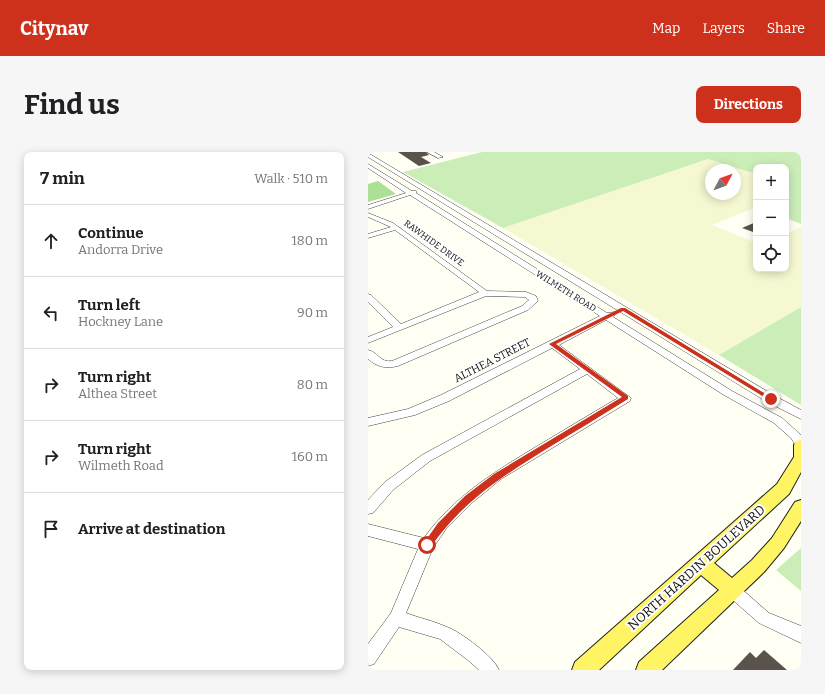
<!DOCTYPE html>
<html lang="en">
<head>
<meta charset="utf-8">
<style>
  body { margin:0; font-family:Bitter,serif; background:#f6f6f6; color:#202124 }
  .controls { position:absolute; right:12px; top:12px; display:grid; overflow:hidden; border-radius:8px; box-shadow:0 2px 10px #0003 }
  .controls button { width:36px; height:36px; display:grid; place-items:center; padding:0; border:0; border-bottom:1px solid #e0e0e0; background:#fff; color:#202124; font:20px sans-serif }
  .compass { position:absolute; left:337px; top:12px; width:36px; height:36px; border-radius:50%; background:#fff; box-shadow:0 2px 10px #0003; rotate:49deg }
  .stop { position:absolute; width:12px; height:12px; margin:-9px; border:3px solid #cd311b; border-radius:50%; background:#fff }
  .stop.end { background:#cd311b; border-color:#fff; box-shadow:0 1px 4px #0008 }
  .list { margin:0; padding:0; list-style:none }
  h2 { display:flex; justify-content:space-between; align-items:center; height:52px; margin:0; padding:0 16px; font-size:17px }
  h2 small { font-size:13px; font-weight:400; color:#757577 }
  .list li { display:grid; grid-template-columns:26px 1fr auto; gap:12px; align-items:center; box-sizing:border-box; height:72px; padding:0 16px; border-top:1px solid #e0e0e0 }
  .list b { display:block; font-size:15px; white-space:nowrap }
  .list p { margin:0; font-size:13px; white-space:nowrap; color:#757577 }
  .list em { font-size:13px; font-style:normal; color:#757577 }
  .icon { flex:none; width:22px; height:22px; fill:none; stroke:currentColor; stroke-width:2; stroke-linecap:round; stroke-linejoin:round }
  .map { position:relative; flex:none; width:433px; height:518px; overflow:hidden; border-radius:8px }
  header { display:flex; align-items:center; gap:24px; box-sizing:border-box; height:56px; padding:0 20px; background:#cd311b; color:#fff }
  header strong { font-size:19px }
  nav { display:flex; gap:22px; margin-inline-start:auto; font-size:14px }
  .intro { display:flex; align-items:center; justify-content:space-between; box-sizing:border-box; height:96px; padding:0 24px }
  h1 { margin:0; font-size:28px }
  .button { padding:10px 18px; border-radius:8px; background:#cd311b; color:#fff; font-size:14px; font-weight:700 }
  main { display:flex; gap:24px; padding:0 24px }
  aside { flex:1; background:#fff; border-radius:8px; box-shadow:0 2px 10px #0003 }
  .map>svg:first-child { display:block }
  .farmland { fill:#f5f8d0; fill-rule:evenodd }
  .green { fill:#cbeeb8 }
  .forest { fill:#abe096 }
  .building { fill:#5a534b }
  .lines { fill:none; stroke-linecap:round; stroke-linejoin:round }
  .minor-casing { stroke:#434343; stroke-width:1 }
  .major-casing { stroke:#212121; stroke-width:2 }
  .minor { fill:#fff; fill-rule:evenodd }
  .major { fill:#fff463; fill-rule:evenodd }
  .route { fill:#cd311b }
  .labels { text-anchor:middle; stroke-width:4; stroke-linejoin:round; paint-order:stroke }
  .far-street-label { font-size:9px; fill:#101010; stroke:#fff }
  .street-label { font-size:11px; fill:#101010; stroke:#fff }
  .near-street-label { font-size:13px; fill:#101010; stroke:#fff }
</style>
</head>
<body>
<header>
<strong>Citynav</strong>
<nav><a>Map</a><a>Layers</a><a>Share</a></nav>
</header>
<div class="intro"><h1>Find us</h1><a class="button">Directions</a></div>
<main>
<aside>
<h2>7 min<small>Walk · 510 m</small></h2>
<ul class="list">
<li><svg class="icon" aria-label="ahead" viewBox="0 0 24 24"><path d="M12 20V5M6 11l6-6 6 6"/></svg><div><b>Continue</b><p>Andorra Drive</p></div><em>180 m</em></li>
<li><svg class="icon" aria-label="left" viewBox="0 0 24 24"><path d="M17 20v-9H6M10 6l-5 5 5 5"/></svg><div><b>Turn left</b><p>Hockney Lane</p></div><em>90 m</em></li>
<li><svg class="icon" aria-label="right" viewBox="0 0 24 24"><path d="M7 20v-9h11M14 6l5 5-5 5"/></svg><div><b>Turn right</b><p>Althea Street</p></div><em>80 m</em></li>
<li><svg class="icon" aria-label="right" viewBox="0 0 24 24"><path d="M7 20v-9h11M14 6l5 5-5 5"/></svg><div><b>Turn right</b><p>Wilmeth Road</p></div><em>160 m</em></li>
<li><svg class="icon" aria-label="arrive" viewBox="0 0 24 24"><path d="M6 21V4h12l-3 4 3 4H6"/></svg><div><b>Arrive at destination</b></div></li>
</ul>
</aside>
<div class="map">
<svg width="433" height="518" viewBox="0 0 433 518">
  <rect width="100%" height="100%" fill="#fffff3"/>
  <path class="farmland" d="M340,7L388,22V55L344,73L388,91V117H418V82L433,75V155L351,203L135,76ZM343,18H367V42H343Z"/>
  <path class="green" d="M114,0H433V72L418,66V15H388V22L340,7L135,76L35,20Z
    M433,155V253L351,203Z
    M433,396V439L408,418Z"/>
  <path class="forest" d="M10,29L28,42L0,50V32Z"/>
  <path class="building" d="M30,0H58L61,3L53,5L63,11L51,14Z
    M388,70V81L374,76Z
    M396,498L419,518H365L382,500L388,506Z"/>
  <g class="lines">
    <defs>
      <path id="minor" d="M59,0H66L75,5L70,6Z
        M0,1L407,244L433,258V267L399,250L0,5Z
        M0,12L44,39H48V41L239,161L247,160L248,162L245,165L364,239L414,266L433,283V296L429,295L423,286L406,271L356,243L238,168L191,193L263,246L262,249L133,327L105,350L78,377L65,396L38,461C51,466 66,469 79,475C93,480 126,505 131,518H111L101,509L72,487L31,475L6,512L0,514V492L23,461L50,397L0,384V372L56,386C86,344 128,319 171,293C198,277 224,261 250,246L219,222L62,309L25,338L5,361L0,362V348L17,330L54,303L212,217L184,196L81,249L47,263L0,274V266L40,257L73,243L232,164L42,43L0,57V53L38,41L0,16Z
        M0,61L25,71L119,139L158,140L168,144L170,149L160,158L30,214C18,217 9,215 0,207V198C10,200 12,211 24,209L154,154L161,148L157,145L118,144L0,191V185L25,175L0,150V142L3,143L33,172L111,140L27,78L0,86V82L23,75L0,65Z
        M364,431L369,433L401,461L433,474V491L391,471L359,443L357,438L359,433Z"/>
      <path id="major" d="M433,288V320L421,342L346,411L364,426L384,408L404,386L427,350L433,348V369L416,396L396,420L294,518H268L271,510L351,438L333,423L231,518H204L207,510L409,332L426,305V293L428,289Z"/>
    </defs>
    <use href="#minor" class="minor-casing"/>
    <use href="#major" class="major-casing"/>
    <use href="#minor" class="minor"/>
    <use href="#major" class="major"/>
  </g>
  <path class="route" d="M253,156H257L406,247L401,248L255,159L188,192L260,244V247C233,264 206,280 180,296C132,326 95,349 62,396H56L55,393L56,391L70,371L97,344L126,322L254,245L181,192Z"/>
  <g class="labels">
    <g class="far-street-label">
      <text transform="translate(66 91) rotate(36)" y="3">RAWHIDE DRIVE</text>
      <text transform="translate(198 139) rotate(32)" y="3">WILMETH ROAD</text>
    </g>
    <g class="street-label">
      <text transform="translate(124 208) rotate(-27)" y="4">ALTHEA STREET</text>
    </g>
    <g class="near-street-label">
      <text transform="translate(328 415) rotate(-42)" y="5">NORTH HARDIN BOULEVARD</text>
    </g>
  </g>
</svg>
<div class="controls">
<button>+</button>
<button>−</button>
<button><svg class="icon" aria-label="locate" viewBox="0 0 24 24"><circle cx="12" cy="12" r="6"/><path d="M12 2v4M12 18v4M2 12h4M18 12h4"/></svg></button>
</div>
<svg class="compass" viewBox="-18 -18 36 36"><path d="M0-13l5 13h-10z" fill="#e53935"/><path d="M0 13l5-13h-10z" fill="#757577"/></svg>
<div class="stop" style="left:59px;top:393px"></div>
<div class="stop end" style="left:403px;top:247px"></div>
</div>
</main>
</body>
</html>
